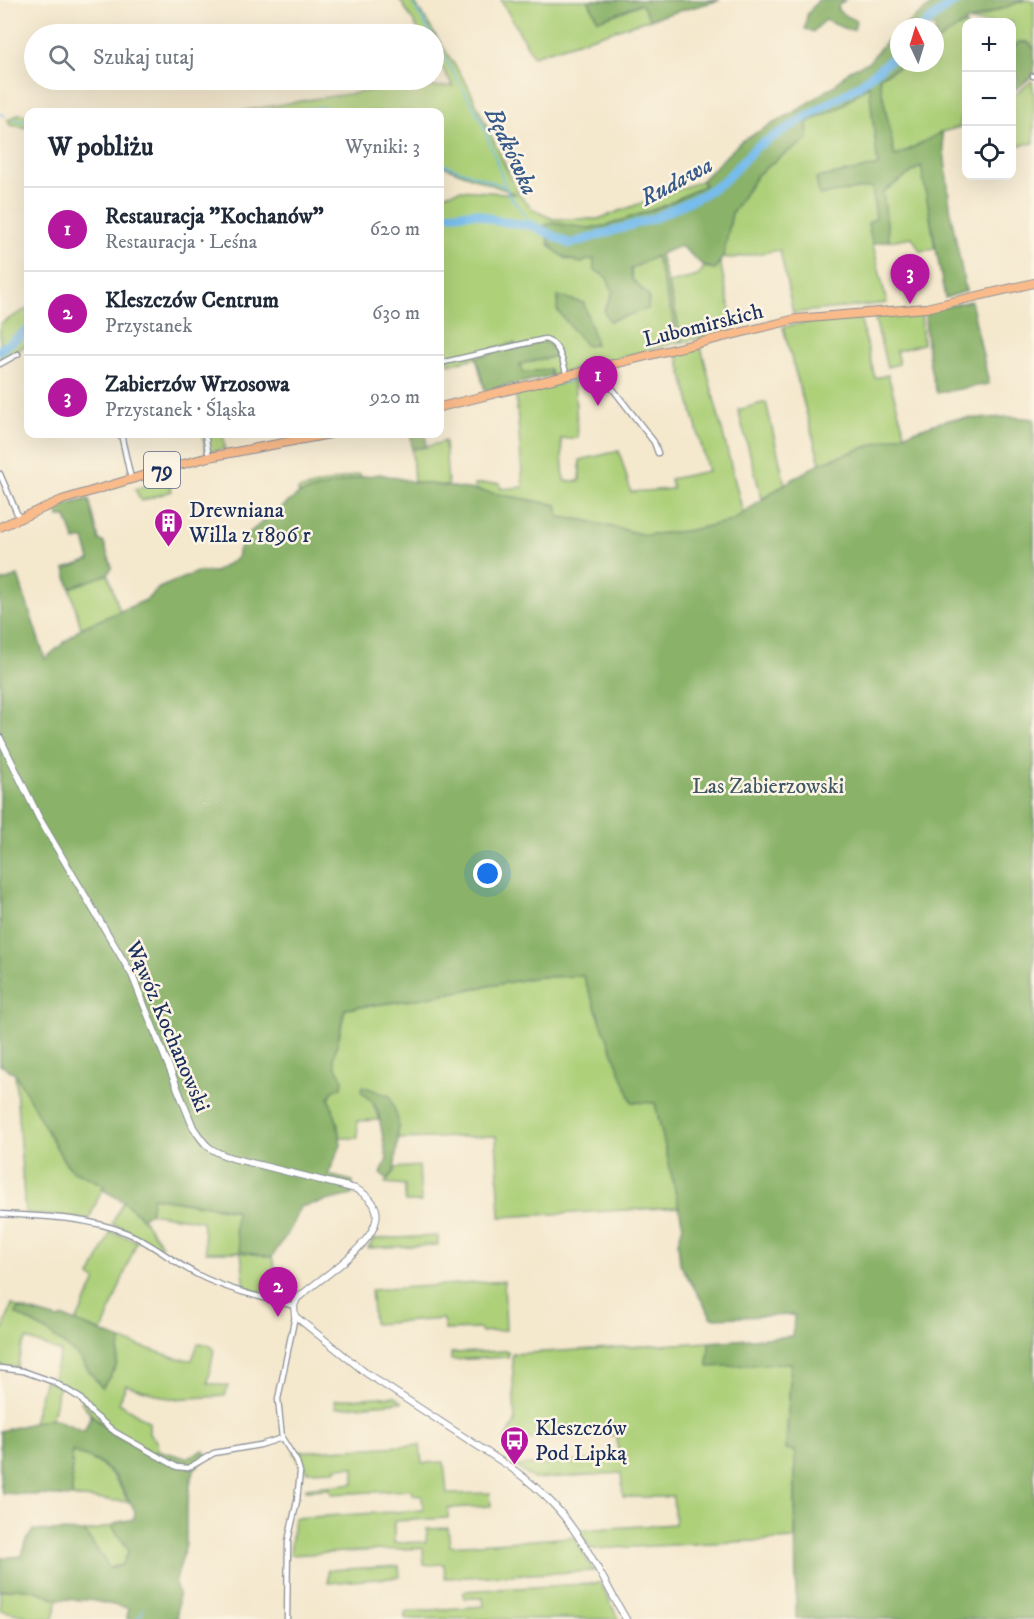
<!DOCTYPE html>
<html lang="pl">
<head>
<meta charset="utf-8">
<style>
  body { margin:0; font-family:"IM FELL DW Pica",serif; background:#f2f2f3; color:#1f2937 }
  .controls { position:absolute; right:18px; top:18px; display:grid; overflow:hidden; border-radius:12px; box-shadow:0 6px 24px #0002 }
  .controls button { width:54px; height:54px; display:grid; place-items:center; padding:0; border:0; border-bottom:2px solid #e0e1e3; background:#fff; color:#1f2937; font:30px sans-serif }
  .compass { position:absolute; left:890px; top:18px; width:54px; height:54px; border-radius:50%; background:#fff; box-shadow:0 6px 24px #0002; rotate:356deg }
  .you { position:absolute; left:488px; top:874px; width:21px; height:21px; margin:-15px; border:4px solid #fff; border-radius:50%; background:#1a73e8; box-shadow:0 0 0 9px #1a73e833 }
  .badge { display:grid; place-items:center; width:39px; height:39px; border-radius:50%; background:#b5179e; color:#fff; font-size:20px; font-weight:700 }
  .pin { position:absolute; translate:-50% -50px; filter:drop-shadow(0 2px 3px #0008) }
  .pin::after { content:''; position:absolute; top:32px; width:21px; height:18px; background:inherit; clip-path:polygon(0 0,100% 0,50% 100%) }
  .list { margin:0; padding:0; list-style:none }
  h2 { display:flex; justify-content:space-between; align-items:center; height:78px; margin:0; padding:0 24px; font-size:26px }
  h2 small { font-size:20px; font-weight:400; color:#747a83 }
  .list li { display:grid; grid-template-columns:39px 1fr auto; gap:18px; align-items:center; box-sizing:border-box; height:84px; padding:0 24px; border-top:2px solid #e0e1e3 }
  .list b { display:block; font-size:22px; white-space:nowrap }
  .list p { margin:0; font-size:20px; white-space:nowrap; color:#747a83 }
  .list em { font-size:20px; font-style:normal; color:#747a83 }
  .icon { flex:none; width:33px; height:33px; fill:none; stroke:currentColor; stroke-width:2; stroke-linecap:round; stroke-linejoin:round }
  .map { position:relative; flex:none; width:1034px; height:1619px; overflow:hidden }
  .search { position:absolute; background:#fff; box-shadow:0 6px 24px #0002; left:24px; top:24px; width:420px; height:66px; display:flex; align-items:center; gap:15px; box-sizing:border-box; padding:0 21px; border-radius:33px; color:#747a83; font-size:22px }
  .panel { position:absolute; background:#fff; box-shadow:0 6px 24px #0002; left:24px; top:108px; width:420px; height:330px; border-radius:12px }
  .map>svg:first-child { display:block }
  .green { fill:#add079; stroke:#64806c; stroke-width:1.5 }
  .forest { fill:#8ab269; stroke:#527064; stroke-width:1.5 }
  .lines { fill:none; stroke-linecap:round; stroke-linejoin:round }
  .stream { stroke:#76bced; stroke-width:1.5 }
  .river { stroke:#76bced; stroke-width:9 }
  .minor-casing { stroke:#888c96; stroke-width:7 }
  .tertiary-casing { stroke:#888c96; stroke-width:8 }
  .primary-casing { stroke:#888c96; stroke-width:10 }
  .minor { stroke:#fff; stroke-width:4.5 }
  .tertiary { stroke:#fff; stroke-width:6 }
  .primary { stroke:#fabb8b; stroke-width:8 }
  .labels { text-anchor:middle; stroke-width:5; stroke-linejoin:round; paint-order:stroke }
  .shield { fill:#fcf5e5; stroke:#5e6a86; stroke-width:1.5 }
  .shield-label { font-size:21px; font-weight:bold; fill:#1b2f5e }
  .street-label { font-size:22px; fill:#1b2f5e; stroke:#fcf5e5 }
  .poi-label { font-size:22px; fill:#1b2f5e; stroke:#fcf5e5; text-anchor:start }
  .park-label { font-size:22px; fill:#405765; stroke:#fcf5e5 }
  .water-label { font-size:24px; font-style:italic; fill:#365989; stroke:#fcf5e5 }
</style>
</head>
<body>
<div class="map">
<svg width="1034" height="1619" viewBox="0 0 1034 1619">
  <rect width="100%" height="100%" fill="#fcf5e5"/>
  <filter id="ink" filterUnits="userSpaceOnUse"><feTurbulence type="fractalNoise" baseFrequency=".0167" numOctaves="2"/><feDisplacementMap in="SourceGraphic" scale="12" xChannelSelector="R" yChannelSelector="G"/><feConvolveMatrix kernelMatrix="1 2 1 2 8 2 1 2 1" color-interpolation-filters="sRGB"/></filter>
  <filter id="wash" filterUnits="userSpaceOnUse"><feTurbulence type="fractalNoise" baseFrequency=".008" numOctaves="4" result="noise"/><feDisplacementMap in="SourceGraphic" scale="24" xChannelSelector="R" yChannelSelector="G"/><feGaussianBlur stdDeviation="1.35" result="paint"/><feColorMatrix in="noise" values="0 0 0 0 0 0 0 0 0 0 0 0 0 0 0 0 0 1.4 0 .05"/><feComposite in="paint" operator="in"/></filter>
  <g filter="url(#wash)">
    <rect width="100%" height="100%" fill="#f4e8cd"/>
    <path class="green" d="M400,0H413L468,86L519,195L534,210L553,219H598L701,181L705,185L665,206L606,226L588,228L573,227L548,244L566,259L582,263L587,260L594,259V269L607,278L613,292L604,311L649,297L632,279L631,269L656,256L679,342L551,376L550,369L523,373L520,364L557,356L492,348L493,354L449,364L440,321V195L460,190L516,194L440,165V112H236L319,98L386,89L453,86L434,54V34H421Z
      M501,0H588L598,20L624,11L639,4L642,5L650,19L533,56Z
      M1025,0L1034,1V49L1028,42H1019L1012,48V22H970L1008,5Z
      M966,24V115L960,120V127L942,132L895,158L879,77L907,63H935V43L952,30Z
      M1032,81L1034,94V143L1012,146V96Z
      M869,85L878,166L816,178L820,195L872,186L876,219L868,224L887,303L793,313L780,250L732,258L723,257L732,213L757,175L784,154L808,140L807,122L837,109Z
      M18,114L28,115V128L10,125L8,120Z
      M922,166L935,249L920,251L912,237L889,241L883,192Z
      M720,262L733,323L730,325L731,330L683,342L668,283L698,276L704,267L715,269Z
      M28,308V344L0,361V324Z
      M921,311L923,344L896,351L899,364L887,367L874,315Z
      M860,317L875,378L888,375L905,434L820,463L783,327L808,322Z
      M701,347L743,513L732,521L686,531L645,535L583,520L559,517L557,505L476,490L475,484L500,483L501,489L523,487L516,395L574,380L578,438L561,439L564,481H580V460L619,451L631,492L673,489L670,479L708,471L677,354Z
      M766,402L785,484L762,499L738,410Z
      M202,434H223L225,449L206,452Z
      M445,441L448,486L414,482L412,449L426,447Z
      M360,474L361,477L299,494L298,490Z
      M168,479L172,491L141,501L135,489Z
      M108,574L120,612L81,628L70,588Z
      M584,976L632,1101L655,1102L680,1207L500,1217L496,1136L398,1139V1120L361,1091L373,1103L379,1120L357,1121L358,1138H340L329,1098L333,1091V1057L337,1037H339L345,1009L411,1000L538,977Z
      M15,1073L64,1161L72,1170L104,1185L89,1219L25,1213Z
      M419,1166L421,1202H405V1185L385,1183L394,1172L395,1168Z
      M152,1197L236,1211L235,1230L242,1252L272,1257L280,1286L256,1293L245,1290L241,1252H206L202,1221L150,1213Z
      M123,1201L142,1218L162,1245L155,1248L125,1229L112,1224Z
      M111,1232L137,1241L102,1332L76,1322L96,1280L90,1277Z
      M438,1236V1245L368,1248L374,1239Z
      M504,1281L506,1330L481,1332L480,1329L445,1330L443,1319L374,1324L371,1290Z
      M12,1304L18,1308L16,1314L44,1329L77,1355L102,1388L116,1367L121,1340L180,1359L192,1360L198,1344H208L214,1349L208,1383L228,1386L225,1396L171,1399L126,1385L119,1403L149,1422V1433L157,1442L158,1450L152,1453C122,1438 102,1429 81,1402L84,1399L76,1390L52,1379L61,1352L27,1339L22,1347L17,1368L0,1366V1338Z
      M709,1342L708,1366L791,1363L786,1448L795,1450V1539L591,1549L578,1530L675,1524L673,1497H623L621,1473L534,1479L515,1466L618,1459L617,1435L505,1440L515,1422L512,1354Z
      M508,1351V1357L451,1360V1353Z
      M45,1379L59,1387L52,1418L33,1423Z
      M395,1396L402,1402L336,1408L335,1400Z
      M420,1445L422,1463L444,1462L447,1494L490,1493L491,1506L448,1508V1518L394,1521V1543L426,1542L427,1529L448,1528L450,1546L574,1537L594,1571L445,1578L444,1564L424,1565L423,1548L290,1555L294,1518L423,1510L422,1496L413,1495L412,1490L331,1494L330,1489L306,1490V1488L354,1483V1467H336V1470L307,1471L306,1467H302L294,1452Z
      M72,1450C106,1466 112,1468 128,1502L72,1497Z
      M112,1526L129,1550L122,1565L109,1568L85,1532Z
      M399,1566L400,1577L328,1583V1570Z
      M600,1583L619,1619H405V1612L484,1606L483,1598H464V1591Z
      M16,1588L34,1590L58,1599L53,1619H39L0,1610V1591Z"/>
    <path class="forest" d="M588,0H720L650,19L642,5L639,4L624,11L598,20Z
      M818,0H845L838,6V10C843,16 850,16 856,21L854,30H848L825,20L813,32L805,29L807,15Z
      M938,0H1025L966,22L935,43V27H903Z
      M899,30V63H907L879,77L895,157L942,132L951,215L966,291L945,298L921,166L883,192L889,241L872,244L868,223L876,218L872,187L819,195L816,178L878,166L869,85L837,109L807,122L808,140L784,154L757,175L732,213L723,257L715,269C697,266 695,255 680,246L660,254L683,342H679L656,256L631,269L632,279L649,297L648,309L609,321L604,311L613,292L607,278L594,269V259L587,260L582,263C557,256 550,251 543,226L552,223L588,228L606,226L666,205L705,185L701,181L741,141L798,110L835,85L850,70L869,62L885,42Z
      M1019,42H1028L1034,49V75L1012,92V84L1018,79L1014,74C1015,65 1012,58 1012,48Z
      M558,296L584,303L596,344L586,346L557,310Z
      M971,301L989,384L937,393C928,366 926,339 925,311Z
      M541,341L549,344L557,356L520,364L523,373L550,369L551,376L485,391L476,357L493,354L492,348L515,343L517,347Z
      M1013,417L1034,419V1619H796L795,1451L786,1449L791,1363L708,1367L709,1342L793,1336L794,1315L712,1318L680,1264L678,1242L683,1226L655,1103L632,1102L583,976L538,977L411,1000L345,1009L334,1057L335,1066L343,1079L342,1087L333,1091L329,1098L337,1121L341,1145L328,1175L353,1181L352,1195L300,1207L291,1228L272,1257L241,1252L235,1230L236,1210L153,1197L150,1213L142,1218L123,1201L103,1190L104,1185L72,1170L64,1161L15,1073L0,1065V582L18,576L45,659L81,628L146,600L159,588L197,572H215L237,558L239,548L250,532L299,494L361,477L380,474L414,482L476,490L557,505L559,517L583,520L645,535L686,531L732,521L785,484L820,463L940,422L953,419Z
      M411,434H426V447L412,449Z
      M89,499L99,540L104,543L112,567L108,574L70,588L65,569L90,560L84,539L75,541L66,517H59L56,507Z
      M362,1086L390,1096L398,1120V1139L394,1172L388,1179L381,1174L387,1159L378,1111L373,1103L361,1091Z
      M18,1308L58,1319L64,1317L121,1340L116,1367L102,1388L77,1355L46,1331L16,1314Z
      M91,1415L112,1433L152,1453L158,1450L186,1458L204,1450L208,1458L195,1468L191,1479L186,1513V1544L175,1584C182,1597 175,1607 178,1619H127L128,1608L89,1600L58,1599L34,1590L16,1588L0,1591L1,1558L22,1556L25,1544L33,1530L85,1532L109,1568L122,1565L129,1550L112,1526L119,1522L134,1519L135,1511L116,1477L100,1463L72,1451V1497L2,1493L0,1478V1431L52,1418L84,1431Z"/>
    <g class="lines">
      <path class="stream" d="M411,0L431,34
        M434,39L461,86
        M463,89L481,120L509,195L534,226
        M288,112L322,107L341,112
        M0,114L5,116
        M12,119L28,122
        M440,163L506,187
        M581,378L598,374
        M555,384L577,379
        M137,1619L142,1613L143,1608"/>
      <path class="river" d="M922,27L950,4L959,0
        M440,215L475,213L497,221L534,226L570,244L655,218L702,195L723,182L756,147L858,86L889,61L899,50
        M0,350L28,330"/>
    </g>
  </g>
  <g filter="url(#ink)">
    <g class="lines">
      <defs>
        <path id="minor" d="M1033,76H1034
          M440,363L545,339C560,343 563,363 567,376
          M0,364L18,354
          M600,368L602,375L654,442L658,453
          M121,434L131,479
          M205,434L209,457
          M0,474L19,518
          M0,1214C42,1216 87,1217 127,1233C152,1243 173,1262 198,1275C228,1290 261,1297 294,1306
          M0,1368L23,1371L54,1382L80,1398L92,1413L115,1432L177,1467L188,1468L214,1453L260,1445L282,1438
          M287,1619L288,1541L297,1501L300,1472L297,1462L282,1438L278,1399L295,1316"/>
        <path id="tertiary" d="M0,738L39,818L132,975L193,1127C205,1146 210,1151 232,1158L356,1189C419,1222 320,1276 297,1299L294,1306L295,1316L366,1373L510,1467C525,1478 540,1490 553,1504C584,1537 603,1580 626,1619"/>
        <path id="primary" d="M440,407L796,319L926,308L1034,283
          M0,527L62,500L165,469L209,457L330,434"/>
      </defs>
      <use href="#minor" class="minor-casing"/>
      <use href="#tertiary" class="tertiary-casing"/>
      <use href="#primary" class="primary-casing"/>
      <use href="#minor" class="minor"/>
      <use href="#tertiary" class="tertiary"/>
      <use href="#primary" class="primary"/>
    </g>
  </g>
  <defs>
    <symbol id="building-pin" viewBox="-11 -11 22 30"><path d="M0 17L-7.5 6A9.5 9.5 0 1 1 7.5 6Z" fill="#b5179e" stroke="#fcf5e5"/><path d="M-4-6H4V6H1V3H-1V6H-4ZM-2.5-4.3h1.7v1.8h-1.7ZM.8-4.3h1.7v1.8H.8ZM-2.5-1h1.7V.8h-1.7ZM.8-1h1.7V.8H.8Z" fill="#fff"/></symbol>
    <symbol id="bus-pin" viewBox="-11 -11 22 30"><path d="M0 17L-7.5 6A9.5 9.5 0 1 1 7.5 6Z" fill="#b5179e" stroke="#fcf5e5"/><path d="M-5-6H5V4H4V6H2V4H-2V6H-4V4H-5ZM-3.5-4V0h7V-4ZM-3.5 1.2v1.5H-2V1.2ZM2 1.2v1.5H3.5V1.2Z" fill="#fff"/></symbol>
  </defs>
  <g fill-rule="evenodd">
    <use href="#building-pin" x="152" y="506" width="33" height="45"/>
    <use href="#bus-pin" x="498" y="1424" width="33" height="45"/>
  </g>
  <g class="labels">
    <rect class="shield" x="144" y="452" width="36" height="36" rx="4.5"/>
    <g class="shield-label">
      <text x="162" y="477">79</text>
    </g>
    <g class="street-label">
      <text transform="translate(703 324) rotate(-14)" y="8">Lubomirskich</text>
      <text transform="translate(169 1026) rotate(67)" y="8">Wąwóz Kochanowski</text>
    </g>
    <g class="poi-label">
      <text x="189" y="517">Drewniana<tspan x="189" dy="25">Willa z 1896 r</tspan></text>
      <text x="535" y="1435">Kleszczów<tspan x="535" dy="25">Pod Lipką</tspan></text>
    </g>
    <g class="park-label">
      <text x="768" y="793">Las Zabierzowski</text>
    </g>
    <g class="water-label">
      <text transform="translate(512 151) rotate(65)" y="8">Będkówka</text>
      <text transform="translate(676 181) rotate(-28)" y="8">Rudawa</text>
    </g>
  </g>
</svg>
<div class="controls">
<button>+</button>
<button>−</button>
<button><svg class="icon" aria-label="locate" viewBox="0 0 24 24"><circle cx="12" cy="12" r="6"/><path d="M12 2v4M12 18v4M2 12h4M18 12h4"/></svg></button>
</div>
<svg class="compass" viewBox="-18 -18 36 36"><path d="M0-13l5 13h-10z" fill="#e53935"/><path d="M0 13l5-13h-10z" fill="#747a83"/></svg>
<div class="you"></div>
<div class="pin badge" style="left:598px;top:406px">1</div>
<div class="pin badge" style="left:278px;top:1317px">2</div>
<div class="pin badge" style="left:910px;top:304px">3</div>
<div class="search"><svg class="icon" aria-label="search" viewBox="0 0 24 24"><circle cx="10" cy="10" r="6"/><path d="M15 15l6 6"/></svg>Szukaj tutaj</div>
<section class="panel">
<h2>W pobliżu<small>Wyniki: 3</small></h2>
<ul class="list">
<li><span class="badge">1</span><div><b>Restauracja &quot;Kochanów&quot;</b><p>Restauracja · Leśna</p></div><em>620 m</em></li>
<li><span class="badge">2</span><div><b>Kleszczów Centrum</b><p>Przystanek</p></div><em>630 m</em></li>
<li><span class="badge">3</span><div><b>Zabierzów Wrzosowa</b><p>Przystanek · Śląska</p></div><em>920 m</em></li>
</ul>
</section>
</div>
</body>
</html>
